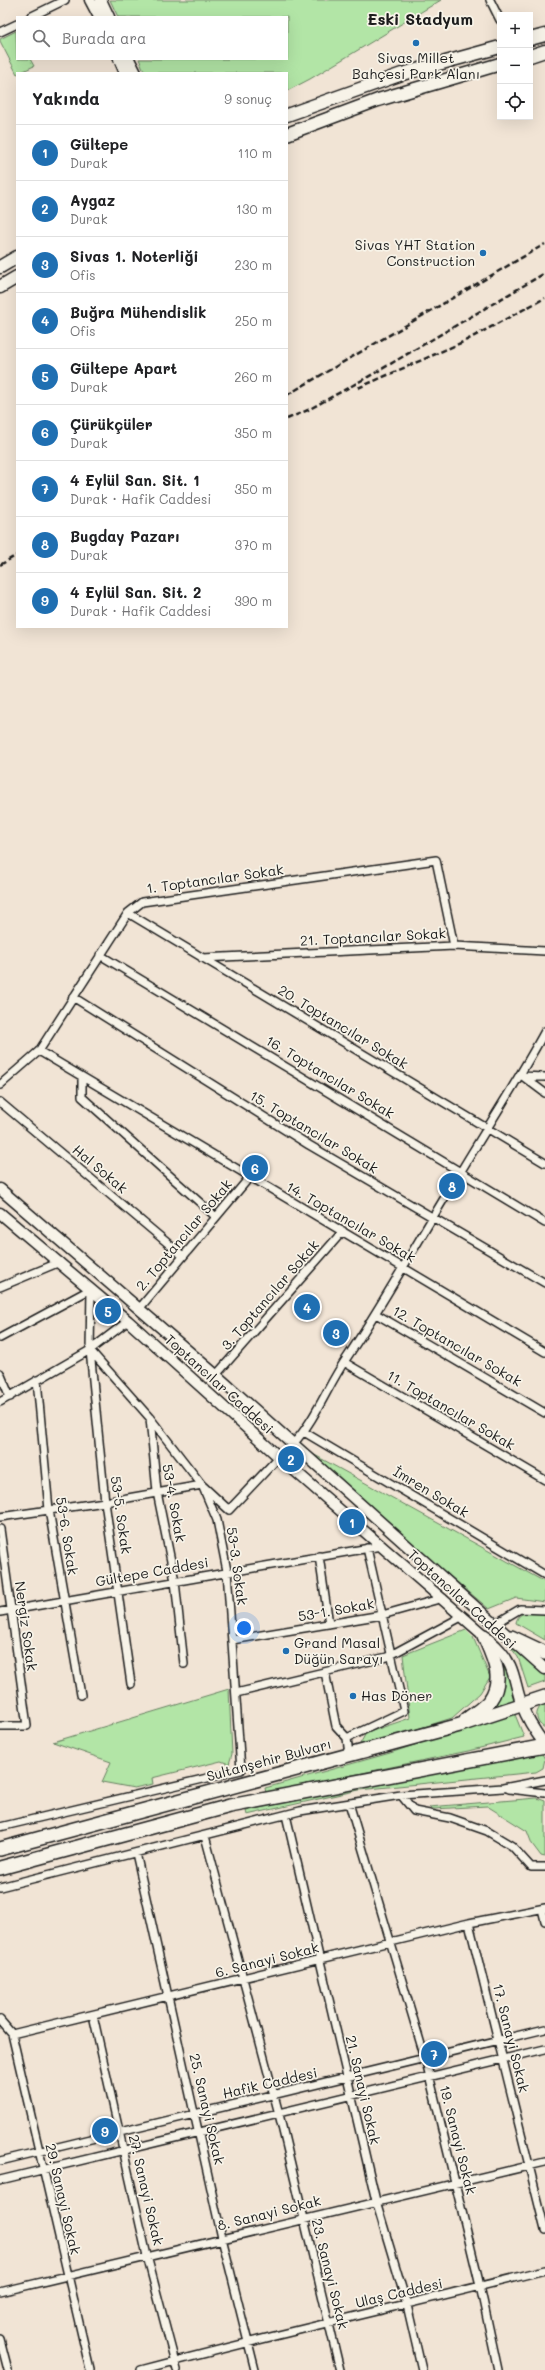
<!DOCTYPE html>
<html lang="tr">
<head>
<meta charset="utf-8">
<style>
  body { margin:0; font-family:Mali,sans-serif; background:#f6f6f6; color:#202124 }
  .controls { position:absolute; right:12px; top:12px; display:grid; overflow:hidden; border-radius:0px; box-shadow:0 4px 16px #0002 }
  .controls button { width:36px; height:36px; display:grid; place-items:center; padding:0; border:0; border-bottom:1px solid #e0e0e0; background:#fff; color:#202124; font:20px sans-serif }
  .you { position:absolute; left:244px; top:1628px; width:14px; height:14px; margin:-10px; border:3px solid #fff; border-radius:50%; background:#1a73e8; box-shadow:0 0 0 6px #1a73e833 }
  .badge { display:grid; place-items:center; width:26px; height:26px; border-radius:50%; background:#1f6fb2; color:#fff; font-size:13px; font-weight:700 }
  .pin { position:absolute; translate:-50% -50%; border:2px solid #fff; box-shadow:0 1px 4px #0006 }
  .list { margin:0; padding:0; list-style:none }
  h2 { display:flex; justify-content:space-between; align-items:center; height:52px; margin:0; padding:0 16px; font-size:17px }
  h2 small { font-size:13px; font-weight:400; color:#757577 }
  .list li { display:grid; grid-template-columns:26px 1fr auto; gap:12px; align-items:center; box-sizing:border-box; height:56px; padding:0 16px; border-top:1px solid #e0e0e0 }
  .list b { display:block; font-size:15px; white-space:nowrap }
  .list p { margin:0; font-size:13px; white-space:nowrap; color:#757577 }
  .list em { font-size:13px; font-style:normal; color:#757577 }
  .icon { flex:none; width:22px; height:22px; fill:none; stroke:currentColor; stroke-width:2; stroke-linecap:round; stroke-linejoin:round }
  .map { position:relative; flex:none; width:545px; height:2370px; overflow:hidden }
  .search { position:absolute; background:#fff; box-shadow:0 4px 16px #0002; left:16px; top:16px; width:272px; height:44px; display:flex; align-items:center; gap:10px; box-sizing:border-box; padding:0 14px; border-radius:0px; color:#757577; font-size:15px }
  .panel { position:absolute; background:#fff; box-shadow:0 4px 16px #0002; left:16px; top:72px; width:272px; height:556px; border-radius:0px }
  .map>svg:first-child { display:block }
  .green { fill:#b2e5a6; stroke:#678061 }
  .lines { fill:none; stroke-linecap:round; stroke-linejoin:round }
  .street-casing { stroke:#1c1c1c; stroke-width:10 }
  .secondary-casing { stroke:#1c1c1c; stroke-width:13 }
  .primary-casing { stroke:#1c1c1c; stroke-width:15 }
  .highway-casing { stroke:#1c1c1c; stroke-width:16 }
  .street { stroke:#f7f3e8; stroke-width:7 }
  .secondary { stroke:#f7f3e8; stroke-width:10 }
  .primary { stroke:#f7f3e8; stroke-width:12 }
  .highway { stroke:#f7f3e8; stroke-width:13 }
  .rail { stroke:#1c1c1c; stroke-width:2.5; stroke-dasharray:6 3; stroke-linecap:butt }
  .poi-dot { fill:#1f6fb2; stroke:#f7f3e8; stroke-width:1.5 }
  .labels { text-anchor:middle; stroke-width:3.5; stroke-linejoin:round; paint-order:stroke }
  .poi-label { font-size:14px; fill:#1c1c1c; stroke:#f7f3e8; text-anchor:start }
  .street-label { font-size:14px; fill:#1c1c1c; stroke:#f7f3e8 }
  .quarter-label { font-size:16px; font-weight:bold; fill:#1c1c1c; stroke:#f7f3e8 }
</style>
</head>
<body>
<div class="map">
<svg width="545" height="2370" viewBox="0 0 545 2370">
  <rect width="100%" height="100%" fill="#f1e4d5"/>
  <filter id="ink" filterUnits="userSpaceOnUse"><feTurbulence type="fractalNoise" baseFrequency=".025" numOctaves="2"/><feDisplacementMap in="SourceGraphic" scale="8" xChannelSelector="R" yChannelSelector="G"/><feConvolveMatrix kernelMatrix="1 2 1 2 8 2 1 2 1" color-interpolation-filters="sRGB"/></filter>
  <g filter="url(#ink)">
    <path class="green" d="M110,0H441L310,79L287,91V73H145L139,59H287V17H118Z
      M16,31L17,59H30L34,66L17,74L0,41V39Z
      M311,1453L545,1582V1602L516,1598L489,1609L425,1555Z
      M542,1612L545,1616V1640L516,1623C518,1610 532,1612 542,1612Z
      M466,1630L473,1637L490,1677L480,1693L452,1718L364,1746L360,1744L366,1733L410,1718L403,1655Z
      M500,1634L545,1673V1682L528,1688L518,1657Z
      M504,1659L513,1679L515,1700L494,1707L503,1676Z
      M229,1689L232,1754L229,1764L221,1761L152,1778L153,1784L134,1788L102,1782L111,1762L53,1742Z
      M545,1703V1728C534,1722 534,1709 545,1703Z
      M514,1712L524,1737L468,1751L266,1793L265,1788L390,1753Z
      M541,1752L545,1759L543,1768L536,1772L359,1790L247,1815L246,1811L323,1793Z
      M537,1798L545,1801V1857L541,1856L532,1844L527,1831L487,1806L433,1809L429,1807Z"/>
    <g class="lines">
      <defs>
        <path id="street" d="M490,0L500,20
          M30,17L65,0
          M0,32L17,24
          M128,913L545,1163
          M100,955L545,1223
          M202,958L454,946L545,951
          M73,997L309,1145L545,1283
          M39,1051L545,1352
          M521,1075L545,1093
          M521,1076L545,1077
          M82,1078V1097L216,1217
          M0,1085L39,1051L128,913L142,902L436,860L454,946
          M0,1102L183,1256
          M0,1287L60,1262
          M139,1309L249,1178
          M376,1314L545,1413
          M0,1338L91,1289L90,1350L150,1418L202,1485L217,1520L227,1571L241,1770L0,1827
          M90,1350L105,1502L131,1684
          M344,1362L545,1480
          M0,1373L10,1397
          M216,1375L343,1231
          M37,1380L49,1510L81,1695
          M0,1402L90,1350L128,1321
          M150,1418L157,1492L175,1581L184,1664
          M304,1432L545,1575
          M293,1444C316,1419 327,1387 346,1359C387,1298 422,1233 461,1171C489,1124 519,1079 545,1031
          M0,1517L105,1502L202,1485L229,1510L279,1457
          M0,1529L27,1726H0
          M319,1556L329,1624
          M0,1612L381,1546
          M495,1624L520,1609L545,1610
          M232,1640L382,1615L443,1598
          M325,1672L336,1726L347,1738
          M236,1693L387,1657L463,1616
          M349,1755L347,1738L404,1711L367,1548
          M509,1789L545,1793
          M401,1795L414,1811L450,1818L487,1831L512,1846L531,1867H545
          M349,1803L425,2058L480,2286L498,2370
          M286,1815L376,2201L407,2305L422,2370
          M205,1836L279,2114L340,2370
          M136,1853L222,2238L255,2370
          M0,1887L300,1811L401,1795L503,1788L545,1780
          M542,1909L545,1921
          M469,1923L545,2230
          M93,2015L147,2256L177,2370
          M0,2020L12,2034L469,1923L545,1908
          M12,2034L90,2370
          M0,2161L545,2029
          M0,2180L545,2049
          M0,2292L545,2162
          M0,2339L8,2370
          M141,2370C275,2334 411,2304 545,2270"/>
        <path id="secondary" d="M90,0L99,17
          M101,0L109,17
          M119,59L125,73
          M129,59L136,73
          M0,1189L216,1375L545,1669
          M0,1213L128,1321L279,1457L496,1646C516,1666 513,1680 522,1705C527,1720 536,1733 545,1745"/>
        <path id="primary" d="M530,39L545,35
          M530,56L545,51
          M287,115L402,74L500,47
          M287,134L378,100L500,64
          M0,267L17,257
          M0,287L17,277"/>
        <path id="highway" d="M511,1637L545,1653
          M466,1720C473,1714 484,1708 490,1700C505,1679 493,1657 484,1636
          M0,1849L460,1725L545,1697
          M0,1868L230,1806L545,1746"/>
      </defs>
      <use href="#street" class="street-casing"/>
      <use href="#secondary" class="secondary-casing"/>
      <use href="#primary" class="primary-casing"/>
      <use href="#highway" class="highway-casing"/>
      <use href="#street" class="street"/>
      <use href="#secondary" class="secondary"/>
      <use href="#primary" class="primary"/>
      <use href="#highway" class="highway"/>
      <path class="rail" d="M358,388L463,342L545,298
        M287,395L545,244
        M287,419L308,410L375,373L545,273
        M0,565L17,555"/>
    </g>
  </g>
  <g class="poi-dot">
    <circle cx="416" cy="43" r="4"/>
    <circle cx="483" cy="253" r="4"/>
    <circle cx="286" cy="1651" r="4"/>
    <circle cx="353" cy="1696" r="4"/>
  </g>
  <g class="labels">
    <g class="poi-label">
      <text x="416" y="63" text-anchor="middle">Sivas Millet<tspan x="416" dy="16">Bahçesi Park Alanı</tspan></text>
      <text x="475" y="250" text-anchor="end">Sivas YHT Station<tspan x="475" dy="16">Construction</tspan></text>
      <text x="294" y="1648">Grand Masal<tspan x="294" dy="16">Düğün Sarayı</tspan></text>
      <text x="361" y="1701">Has Döner</text>
    </g>
    <g class="street-label">
      <text transform="translate(215 879) rotate(-8)" y="5">1. Toptancılar Sokak</text>
      <text transform="translate(373 937) rotate(-3)" y="5">21. Toptancılar Sokak</text>
      <text transform="translate(343 1027) rotate(31)" y="5">20. Toptancılar Sokak</text>
      <text transform="translate(330 1077) rotate(31)" y="5">16. Toptancılar Sokak</text>
      <text transform="translate(314 1132) rotate(31)" y="5">15. Toptancılar Sokak</text>
      <text transform="translate(100 1169) rotate(40)" y="5">Hal Sokak</text>
      <text transform="translate(351 1222) rotate(30)" y="5">14. Toptancılar Sokak</text>
      <text transform="translate(184 1235) rotate(-50)" y="5">2. Toptancılar Sokak</text>
      <text transform="translate(270 1295) rotate(-49)" y="5">3. Toptancılar Sokak</text>
      <text transform="translate(457 1346) rotate(30)" y="5">12. Toptancılar Sokak</text>
      <text transform="translate(219 1384) rotate(42)" y="5">Toptancılar Caddesi</text>
      <text transform="translate(451 1410) rotate(30)" y="5">11. Toptancılar Sokak</text>
      <text transform="translate(431 1492) rotate(31)" y="5">İmren Sokak</text>
      <text transform="translate(174 1503) rotate(80)" y="5">53-4. Sokak</text>
      <text transform="translate(121 1515) rotate(82)" y="5">53-5. Sokak</text>
      <text transform="translate(67 1536) rotate(81)" y="5">53-6. Sokak</text>
      <text transform="translate(237 1566) rotate(82)" y="5">53-3. Sokak</text>
      <text transform="translate(152 1572) rotate(-10)" y="5">Gültepe Caddesi</text>
      <text transform="translate(462 1599) rotate(42)" y="5">Toptancılar Caddesi</text>
      <text transform="translate(336 1610) rotate(-10)" y="5">53-1. Sokak</text>
      <text transform="translate(26 1626) rotate(82)" y="5">Nergiz Sokak</text>
      <text transform="translate(269 1760) rotate(-15)" y="5">Sultanşehir Bulvarı</text>
      <text transform="translate(267 1960) rotate(-14)" y="5">6. Sanayi Sokak</text>
      <text transform="translate(511 2038) rotate(76)" y="5">17. Sanayi Sokak</text>
      <text transform="translate(270 2083) rotate(-13)" y="5">Hafik Caddesi</text>
      <text transform="translate(363 2090) rotate(77)" y="5">21. Sanayi Sokak</text>
      <text transform="translate(207 2109) rotate(77)" y="5">25. Sanayi Sokak</text>
      <text transform="translate(458 2140) rotate(76)" y="5">19. Sanayi Sokak</text>
      <text transform="translate(146 2190) rotate(77)" y="5">27. Sanayi Sokak</text>
      <text transform="translate(63 2199) rotate(77)" y="5">29. Sanayi Sokak</text>
      <text transform="translate(269 2213) rotate(-14)" y="5">8. Sanayi Sokak</text>
      <text transform="translate(330 2274) rotate(76)" y="5">23. Sanayi Sokak</text>
      <text transform="translate(399 2293) rotate(-13)" y="5">Ulaş Caddesi</text>
    </g>
    <g class="quarter-label">
      <text x="420" y="25">Eski Stadyum</text>
    </g>
  </g>
</svg>
<div class="controls">
<button>+</button>
<button>−</button>
<button><svg class="icon" aria-label="locate" viewBox="0 0 24 24"><circle cx="12" cy="12" r="6"/><path d="M12 2v4M12 18v4M2 12h4M18 12h4"/></svg></button>
</div>
<div class="you"></div>
<div class="pin badge" style="left:352px;top:1522px">1</div>
<div class="pin badge" style="left:291px;top:1459px">2</div>
<div class="pin badge" style="left:336px;top:1333px">3</div>
<div class="pin badge" style="left:307px;top:1307px">4</div>
<div class="pin badge" style="left:108px;top:1311px">5</div>
<div class="pin badge" style="left:255px;top:1168px">6</div>
<div class="pin badge" style="left:434px;top:2054px">7</div>
<div class="pin badge" style="left:452px;top:1186px">8</div>
<div class="pin badge" style="left:105px;top:2131px">9</div>
<div class="search"><svg class="icon" aria-label="search" viewBox="0 0 24 24"><circle cx="10" cy="10" r="6"/><path d="M15 15l6 6"/></svg>Burada ara</div>
<section class="panel">
<h2>Yakında<small>9 sonuç</small></h2>
<ul class="list">
<li><span class="badge">1</span><div><b>Gültepe</b><p>Durak</p></div><em>110 m</em></li>
<li><span class="badge">2</span><div><b>Aygaz</b><p>Durak</p></div><em>130 m</em></li>
<li><span class="badge">3</span><div><b>Sivas 1. Noterliği</b><p>Ofis</p></div><em>230 m</em></li>
<li><span class="badge">4</span><div><b>Buğra Mühendislik</b><p>Ofis</p></div><em>250 m</em></li>
<li><span class="badge">5</span><div><b>Gültepe Apart</b><p>Durak</p></div><em>260 m</em></li>
<li><span class="badge">6</span><div><b>Çürükçüler</b><p>Durak</p></div><em>350 m</em></li>
<li><span class="badge">7</span><div><b>4 Eylül San. Sit. 1</b><p>Durak · Hafik Caddesi</p></div><em>350 m</em></li>
<li><span class="badge">8</span><div><b>Bugday Pazarı</b><p>Durak</p></div><em>370 m</em></li>
<li><span class="badge">9</span><div><b>4 Eylül San. Sit. 2</b><p>Durak · Hafik Caddesi</p></div><em>390 m</em></li>
</ul>
</section>
</div>
</body>
</html>
